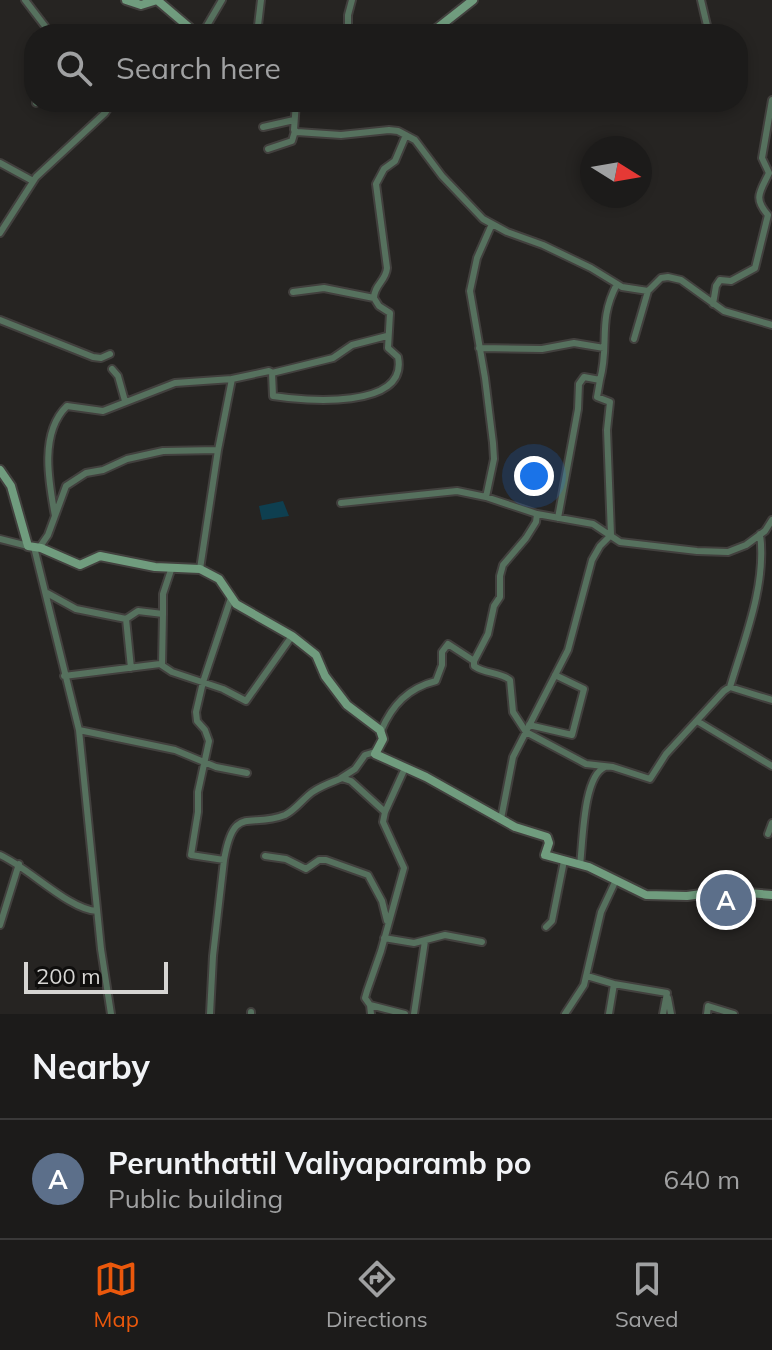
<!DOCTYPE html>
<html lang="en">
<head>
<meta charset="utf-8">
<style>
  body { margin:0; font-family:Mulish,sans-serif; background:#252423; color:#f1f3f6 }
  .compass { position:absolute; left:580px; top:136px; width:72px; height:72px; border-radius:50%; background:#1c1b1a; box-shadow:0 4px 12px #0003; rotate:101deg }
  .scale { position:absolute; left:24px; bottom:20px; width:144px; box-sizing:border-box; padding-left:8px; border:4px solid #d6d5d3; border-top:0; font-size:22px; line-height:28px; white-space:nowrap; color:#d6d5d3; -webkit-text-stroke:6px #0f0e0d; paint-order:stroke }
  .you { position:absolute; left:534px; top:476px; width:28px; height:28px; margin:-20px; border:6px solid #fff; border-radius:50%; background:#1a73e8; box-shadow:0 0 0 12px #1a73e833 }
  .badge { display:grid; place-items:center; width:52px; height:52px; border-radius:50%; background:#ea580c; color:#fff; font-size:26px; font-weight:700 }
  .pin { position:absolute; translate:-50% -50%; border:4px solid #fff; box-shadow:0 2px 8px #0006 }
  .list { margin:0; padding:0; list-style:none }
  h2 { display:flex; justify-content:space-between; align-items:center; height:104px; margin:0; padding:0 32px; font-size:34px }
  h2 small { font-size:26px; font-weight:400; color:#a0a1a2 }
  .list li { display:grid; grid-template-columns:52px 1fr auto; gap:24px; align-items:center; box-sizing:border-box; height:120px; padding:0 32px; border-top:2px solid #3a3939 }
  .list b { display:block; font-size:30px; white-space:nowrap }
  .list p { margin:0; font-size:26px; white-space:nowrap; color:#a0a1a2 }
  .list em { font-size:26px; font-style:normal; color:#a0a1a2 }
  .icon { flex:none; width:44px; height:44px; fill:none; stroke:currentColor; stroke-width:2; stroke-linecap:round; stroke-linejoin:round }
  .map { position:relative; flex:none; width:772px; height:1014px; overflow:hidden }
  .search { position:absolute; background:#1c1b1a; box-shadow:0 4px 12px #0003; left:24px; right:24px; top:24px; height:88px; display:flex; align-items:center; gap:20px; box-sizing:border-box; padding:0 28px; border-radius:32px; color:#a0a1a2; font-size:30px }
  .sheet { height:224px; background:#1c1b1a }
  nav { display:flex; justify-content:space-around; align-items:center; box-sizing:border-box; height:112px; border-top:2px solid #3a3939; background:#1c1b1a; font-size:22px; color:#a0a1a2 }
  nav a { display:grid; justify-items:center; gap:4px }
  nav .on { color:#ea580c }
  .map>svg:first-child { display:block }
  .water { fill:#0e3f50 }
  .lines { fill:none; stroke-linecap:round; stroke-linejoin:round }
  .street-casing { stroke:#42403e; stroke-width:10 }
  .secondary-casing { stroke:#42403e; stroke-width:12 }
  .street { stroke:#56715e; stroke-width:6 }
  .secondary { stroke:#709c7e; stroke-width:8 }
</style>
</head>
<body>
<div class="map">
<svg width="772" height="1014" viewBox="0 0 772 1014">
  <rect width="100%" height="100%" fill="#262422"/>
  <path class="water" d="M283,501L289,516L262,520L259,506Z"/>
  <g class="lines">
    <defs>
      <path id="street" d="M25,0L51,34
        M701,0L709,34
        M202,34L222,0
        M257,34L261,0
        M348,34V15L352,0
        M296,102L294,130L297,132L341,135L389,130L398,131L415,140L442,176L483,219L507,232L543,245L591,268L622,287L648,291L661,278L668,277L681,280L724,311L772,325
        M36,103L37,102
        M263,127L294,120
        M268,149L292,141L295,131
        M0,163L33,181
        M0,233L36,177L105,113L109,107L107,102
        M293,292L324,288L374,298
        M713,304L716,286L720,280L731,281L755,268L768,215C753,198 760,192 769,173L762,158L772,100
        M0,320L93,357L101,358L110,354
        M634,339L648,291
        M479,348L542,349L574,343L604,348
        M112,369L118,376L125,401
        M272,373L333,358L352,345L387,336
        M600,380C610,343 597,322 617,284
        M486,497L494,459L493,443L485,378L470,291L477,258L492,224
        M341,503L457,491L486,497L537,514L593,524L620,542L697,551L728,552L746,545L765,531L772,520
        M537,514L536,522L526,538L503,565L500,576V597L494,606L488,634L474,661V666C485,674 500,672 510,680L513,712L526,732L586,764L613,767L650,779L666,754L724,691L730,687C744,640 767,584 760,534
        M55,516C49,483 39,433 67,406L103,411L175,383L232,379
        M0,539L28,546
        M34,547L79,730L101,949L111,1014
        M39,548L48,535L66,486L86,473L103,470L127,459L163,451L218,450
        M200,569L218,450L232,379L269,371L272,373L273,396C304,401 409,410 398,357L388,348L390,313L379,306L374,298C374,285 386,281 387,268L376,184L384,169L395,161L406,135
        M47,593L76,609L126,619L131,668
        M163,614V594L172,567
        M126,619L138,611L163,614L162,665
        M64,676L160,664L172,672L223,689L246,701L292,636
        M730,687L772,700
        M697,721L772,766
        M529,725L572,735L584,689L555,675
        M79,730L175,750L216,767L247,773
        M381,731C392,705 408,688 436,681L442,665V652L448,644L474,661
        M341,778L355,769L365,755L375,752
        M501,819L513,757L568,650L592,560L600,546L611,535L607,430L610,402L597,397L600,380L584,377L579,384L578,409L558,518
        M768,834L772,823
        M0,855C28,867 69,910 97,911
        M265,856L286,859L306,869L319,860H326L368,875L382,901L387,921
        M224,860C234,803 249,829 285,815C296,810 304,797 314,791C323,785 333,782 342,778L351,781L385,812
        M580,865C583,842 583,776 605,767
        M0,925L19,864
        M546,927L552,921L564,861
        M384,938L414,943L445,935L482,942
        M587,976L614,984L667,993L663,1014
        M668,998L671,1014
        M370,1005L405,1014
        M210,1014L213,956L224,860L191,855L198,812V792L209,741L205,730L197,721L196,712L203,682L231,598
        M251,1014V1012
        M371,1014L370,1005L365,998L367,991L381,951L404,868L383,822L385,812L405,768
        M414,1014L425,941
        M565,1014L584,985L601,912L616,880
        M609,1014L614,984
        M707,1014L708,1006L734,1014"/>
      <path id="secondary" d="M126,0L141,5L157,0L197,34
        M430,34L473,0
        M0,470L11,486L28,546L41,548L80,565L100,556L155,567L200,569L219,579L236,604L292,636L316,655L325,676L347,705L380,730L383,739L375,754L426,777L515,827L547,837L549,843L545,855L589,867L646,895L687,896L724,891L772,895"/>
    </defs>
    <use href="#street" class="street-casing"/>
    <use href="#secondary" class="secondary-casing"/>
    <use href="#street" class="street"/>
    <use href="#secondary" class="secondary"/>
  </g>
</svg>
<svg class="compass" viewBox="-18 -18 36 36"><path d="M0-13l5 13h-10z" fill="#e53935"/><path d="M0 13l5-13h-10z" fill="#a0a1a2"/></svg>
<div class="scale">200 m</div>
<div class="you"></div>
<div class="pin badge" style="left:726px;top:900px;background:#5c6f8a">A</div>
<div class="search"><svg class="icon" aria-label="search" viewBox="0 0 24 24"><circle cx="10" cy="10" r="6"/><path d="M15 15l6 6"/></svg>Search here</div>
</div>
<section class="sheet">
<h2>Nearby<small></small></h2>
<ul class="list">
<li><span class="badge" style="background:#5c6f8a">A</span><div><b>Perunthattil Valiyaparamb po</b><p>Public building</p></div><em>640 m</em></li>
</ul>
</section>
<nav>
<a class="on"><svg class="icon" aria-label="map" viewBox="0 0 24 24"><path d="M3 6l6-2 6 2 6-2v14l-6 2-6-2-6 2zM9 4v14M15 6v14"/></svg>Map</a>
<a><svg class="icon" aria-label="directions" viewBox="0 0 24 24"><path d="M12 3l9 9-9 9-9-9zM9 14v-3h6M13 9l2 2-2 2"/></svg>Directions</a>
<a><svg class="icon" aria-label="saved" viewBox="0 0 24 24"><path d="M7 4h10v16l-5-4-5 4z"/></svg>Saved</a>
</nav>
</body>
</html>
